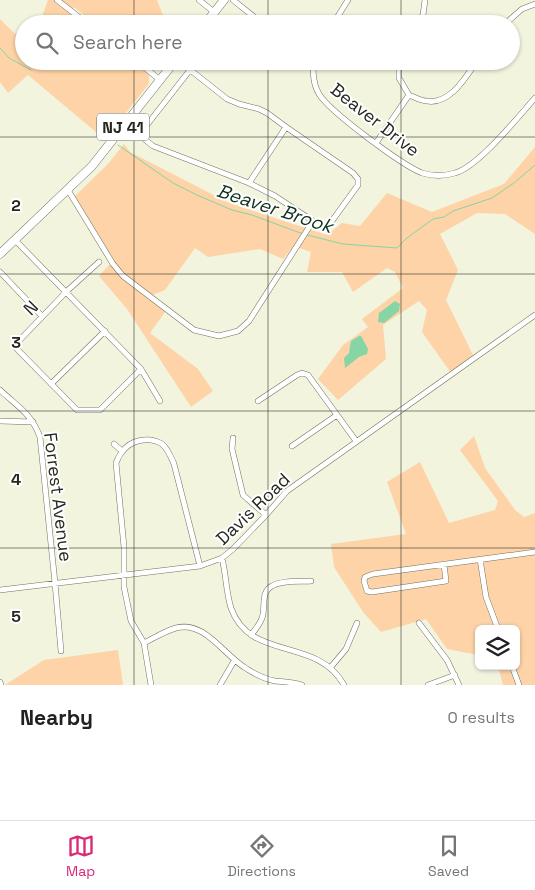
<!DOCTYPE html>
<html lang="en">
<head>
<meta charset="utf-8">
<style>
  body { margin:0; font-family:"Space Grotesk",sans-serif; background:#f2f2f2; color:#202124 }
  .controls { position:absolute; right:15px; bottom:15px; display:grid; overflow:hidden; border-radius:8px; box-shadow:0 1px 4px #0004 }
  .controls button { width:45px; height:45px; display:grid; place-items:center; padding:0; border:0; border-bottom:1px solid #e0e0e0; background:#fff; color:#202124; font:25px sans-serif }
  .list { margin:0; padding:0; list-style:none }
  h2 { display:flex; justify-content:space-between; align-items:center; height:65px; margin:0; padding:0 20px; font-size:21px }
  h2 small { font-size:16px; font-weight:400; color:#757577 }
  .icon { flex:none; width:28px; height:28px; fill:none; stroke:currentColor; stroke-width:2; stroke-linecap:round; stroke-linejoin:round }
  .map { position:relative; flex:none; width:535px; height:685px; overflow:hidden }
  .search { position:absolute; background:#fff; box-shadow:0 1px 4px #0004; left:15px; right:15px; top:15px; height:55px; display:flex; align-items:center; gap:12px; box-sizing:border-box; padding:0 18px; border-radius:28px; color:#757577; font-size:19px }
  .sheet { height:135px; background:#fff }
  nav { display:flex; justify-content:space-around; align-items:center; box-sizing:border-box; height:70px; border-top:1px solid #e0e0e0; background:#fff; font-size:14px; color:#757577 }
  nav a { display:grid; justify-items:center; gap:2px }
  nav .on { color:#db2777 }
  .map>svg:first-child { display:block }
  .green { fill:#fdd3a7 }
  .water { fill:#86d5a4 }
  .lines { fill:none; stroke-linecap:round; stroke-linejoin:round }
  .stream { stroke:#86d5a4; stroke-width:1 }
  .street-casing { stroke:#71725f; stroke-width:6 }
  .primary-casing { stroke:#71725f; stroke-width:9 }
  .street { stroke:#fff; stroke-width:5 }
  .primary { stroke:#fff; stroke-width:8 }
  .grid { fill:none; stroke:#26271f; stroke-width:1; stroke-opacity:0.55 }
  .labels { text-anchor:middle; stroke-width:4; stroke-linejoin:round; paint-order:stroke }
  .shield { fill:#fff; stroke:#676862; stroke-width:1 }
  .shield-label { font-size:16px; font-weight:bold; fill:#26271f }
  .street-label { font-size:18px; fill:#26271f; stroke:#fff }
  .water-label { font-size:19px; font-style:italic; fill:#10321f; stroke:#fff }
  .grid-label { font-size:16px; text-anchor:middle; font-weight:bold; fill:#26271f; stroke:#fff; stroke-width:4; stroke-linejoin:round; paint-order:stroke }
</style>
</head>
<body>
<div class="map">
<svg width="535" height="685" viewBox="0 0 535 685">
  <rect width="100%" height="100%" fill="#f2f4de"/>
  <path class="green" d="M48,0H157L164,18L169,24H95L74,7L70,13L84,24H37L40,22Z
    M0,19L15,34L24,30V61H132L149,74V81L148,85L117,124L103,138L28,75L8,93L0,82Z
    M124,144L130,152L229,203L327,235L342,223L360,226L387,193L432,212L504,184L535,147V234L505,214L477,213L440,234L458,270L446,300L474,357L451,373L422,332L427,310L419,301L383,325L386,359L338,400L318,379L343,345L368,327L362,319L403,288L395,272L387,268L353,292L342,272H307L311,252L294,246L283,259L260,249L208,257L195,248L165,290L147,297L165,312L150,333L198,369L213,391L191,407L127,309L99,276L113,261L73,198L108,164Z
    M474,436L485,468L515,510L524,517L535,513V685H503L498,666H516V629H479V655L447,649L426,619L381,632L363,612L334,567L331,544L406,534L387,482L420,462L449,523L495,510L498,501L460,450Z
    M118,650L123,685H5L44,660Z"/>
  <path class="water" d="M395,301L400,304L399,311L384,323L378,322L379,313Z
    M359,336H361L368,349L367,354L359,357L345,368L344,358L349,353L351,341Z"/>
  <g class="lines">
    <path class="stream" d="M0,48L9,58L31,70
      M118,145L173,183L197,195L232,210L252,215L303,234
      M307,235L343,244L397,248L407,238L433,219L444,217L453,211L492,198L514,183L535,165"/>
    <defs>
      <path id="street" d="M57,0L88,24
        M199,0L214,12
        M233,0L263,24
        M333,24L348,0
        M417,24L423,15L425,0
        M505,24L522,9L535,4
        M137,61L160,80
        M179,61L227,99L239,104L259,109L267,113L286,127L353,173L358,179V185L329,225L326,226L319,225L275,196L249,183
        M313,61C313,73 313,84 319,94C330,112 402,165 422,173C432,176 445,176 455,173C478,167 518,117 535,98
        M399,61V78L409,95
        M409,95C415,97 421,101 427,101C450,105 466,77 477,61
        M126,124L153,146L249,183L286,127
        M139,135L190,70
        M376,143L409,95
        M68,190L113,264L123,276L194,330L219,336L238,331L249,321L313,221
        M15,240L141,369L160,401
        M99,262L67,291L14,346L77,410H100L141,369
        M0,272L42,316
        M51,384L105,331
        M0,390C18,407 31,413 40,437L55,583L61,651
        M258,401L297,375L302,373L308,375L356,441
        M0,421L33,422
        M233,438L232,449L243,495L266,515
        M114,444L122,451
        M292,446L337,415
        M222,558C226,574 226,592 231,608C250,662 317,636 344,685
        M480,559L486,597L498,629
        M444,564L446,581L372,592L367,591L364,581L365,577L373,574L535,552
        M0,590L200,566L222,558L233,549L266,515L287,491L535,315
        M419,623L447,660L459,685
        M251,635C255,630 260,624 262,618C266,608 260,592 272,586C282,580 299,582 311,581
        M144,643C154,638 165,631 176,628C205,620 224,656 247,669C255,674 265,679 275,681C285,682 293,682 302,685
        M512,666L519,685
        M330,668L346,649L357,623
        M0,682L1,685
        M151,685L144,643L131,621L124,587V547L116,463C118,459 119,455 122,452C130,440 149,436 162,444C168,449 171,457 174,464L200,566
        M220,685L234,661
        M428,685L455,675"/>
      <path id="primary" d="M205,24L224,0
        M0,254L92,166L175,61"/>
    </defs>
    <use href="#street" class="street-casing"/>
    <use href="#primary" class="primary-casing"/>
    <use href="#street" class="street"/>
    <use href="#primary" class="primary"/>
  </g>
  <path class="grid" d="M134,0V24M268,0V24M401,0V24M134,61V685M268,61V685M401,61V685M0,137H535M0,274H535M0,411H535M0,548H535"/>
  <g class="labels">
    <rect class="shield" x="97" y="113.5" width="52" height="27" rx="4"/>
    <g class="shield-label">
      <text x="123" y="133">NJ 41</text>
    </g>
    <g class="street-label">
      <text transform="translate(375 120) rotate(38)" y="6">Beaver Drive</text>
      <text transform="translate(31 308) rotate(-45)" y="6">N</text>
      <text transform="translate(58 497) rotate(83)" y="6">Forrest Avenue</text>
      <text transform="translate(253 509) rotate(-44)" y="6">Davis Road</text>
    </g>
    <g class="water-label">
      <text transform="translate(275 208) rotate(18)" y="7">Beaver Brook</text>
    </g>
  </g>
  <g class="grid-label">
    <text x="16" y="211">2</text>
    <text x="16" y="348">3</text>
    <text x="16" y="485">4</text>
    <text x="16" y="622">5</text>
  </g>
</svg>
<div class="controls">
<button><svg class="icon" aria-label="layers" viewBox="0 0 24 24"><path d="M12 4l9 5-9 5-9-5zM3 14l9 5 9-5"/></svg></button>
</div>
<div class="search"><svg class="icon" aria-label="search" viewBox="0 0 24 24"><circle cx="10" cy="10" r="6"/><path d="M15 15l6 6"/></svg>Search here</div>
</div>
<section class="sheet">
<h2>Nearby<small>0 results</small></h2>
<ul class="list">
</ul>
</section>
<nav>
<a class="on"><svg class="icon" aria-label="map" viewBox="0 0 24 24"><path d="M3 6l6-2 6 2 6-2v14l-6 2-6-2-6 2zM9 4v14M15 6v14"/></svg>Map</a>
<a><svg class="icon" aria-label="directions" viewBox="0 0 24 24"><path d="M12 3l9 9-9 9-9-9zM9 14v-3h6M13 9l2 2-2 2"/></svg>Directions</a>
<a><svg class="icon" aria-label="saved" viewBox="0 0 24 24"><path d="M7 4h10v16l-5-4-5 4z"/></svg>Saved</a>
</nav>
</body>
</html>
